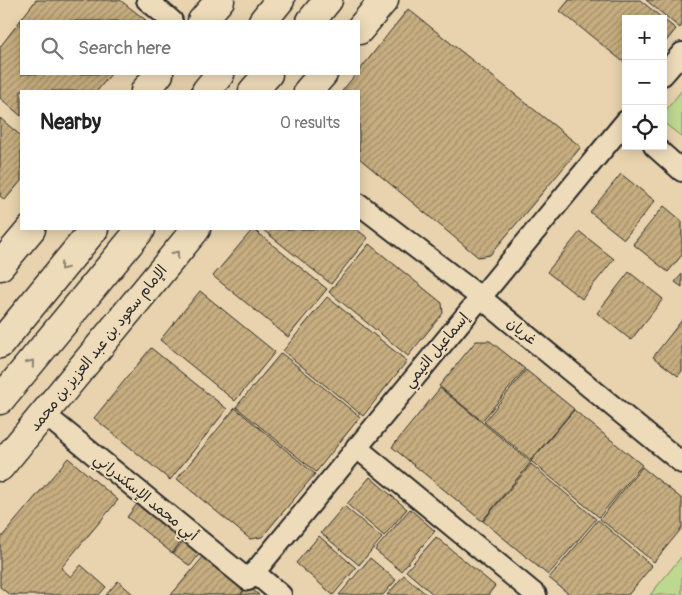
<!DOCTYPE html>
<html lang="en">
<head>
<meta charset="utf-8">
<style>
  body { margin:0; font-family:Pangolin,"Playpen Sans Arabic",sans-serif; background:#f6f6f6; color:#222 }
  .controls { position:absolute; right:15px; top:15px; display:grid; overflow:hidden; border-radius:0px; box-shadow:0 2px 12px #0003 }
  .controls button { width:45px; height:45px; display:grid; place-items:center; padding:0; border:0; border-bottom:1px solid #e0e0e0; background:#fff; color:#222; font:25px sans-serif }
  .list { margin:0; padding:0; list-style:none }
  h2 { display:flex; justify-content:space-between; align-items:center; height:65px; margin:0; padding:0 20px; font-size:21px }
  h2 small { font-size:16px; font-weight:400; color:#767676 }
  .icon { flex:none; width:28px; height:28px; fill:none; stroke:currentColor; stroke-width:2; stroke-linecap:round; stroke-linejoin:round }
  .map { position:relative; flex:none; width:682px; height:595px; overflow:hidden }
  .search { position:absolute; background:#fff; box-shadow:0 2px 12px #0003; left:20px; top:20px; width:340px; height:55px; display:flex; align-items:center; gap:12px; box-sizing:border-box; padding:0 18px; border-radius:0px; color:#767676; font-size:19px }
  .panel { position:absolute; background:#fff; box-shadow:0 2px 12px #0003; left:20px; top:90px; width:340px; height:140px; border-radius:0px }
  .map>svg:first-child { display:block }
  .green { fill:#bdd88f; stroke:#74825d }
  .building { fill:url(#building-hatch); stroke:#2b2b2b }
  .lines { fill:none; stroke-linecap:round; stroke-linejoin:round }
  .street-casing { stroke:#2b2b2b; stroke-width:24 }
  .secondary-casing { stroke:#2b2b2b; stroke-width:31 }
  .primary-casing { stroke:#2b2b2b; stroke-width:31 }
  .street { stroke:#eedbb9; stroke-width:20 }
  .secondary { stroke:#eedbb9; stroke-width:28 }
  .primary { stroke:#eedbb9; stroke-width:28 }
  .oneway { stroke:#8c8372 }
  .labels { text-anchor:middle; stroke-width:4; stroke-linejoin:round; paint-order:stroke }
  .street-label { font-size:15px; fill:#2b2b2b; stroke:#eedbb9 }
</style>
</head>
<body>
<div class="map">
<svg width="682" height="595" viewBox="0 0 682 595">
  <defs>
    <pattern id="building-hatch" width="6" height="6" patternUnits="userSpaceOnUse" patternTransform="scale(1.25)"><rect width="6" height="6" fill="#c7ae80"/><path d="M-1 1l2-2M0 6l6-6M5 7l2-2" fill="none" stroke="#a28e69"/></pattern>
  </defs>
  <rect width="100%" height="100%" fill="#e8d3ae"/>
  <filter id="ink" filterUnits="userSpaceOnUse"><feTurbulence type="fractalNoise" baseFrequency=".02" numOctaves="2"/><feDisplacementMap in="SourceGraphic" scale="10" xChannelSelector="R" yChannelSelector="G"/><feConvolveMatrix kernelMatrix="1 2 1 2 8 2 1 2 1" color-interpolation-filters="sRGB"/></filter>
  <g filter="url(#ink)">
    <path class="green" d="M682,90V137L663,122V114Z
      M682,556V595H650Z"/>
    <path class="building" d="M36,0H120L147,21H21V74H111L97,91H21V116L0,98V47Z
      M569,0H640L663,19H626V64L560,11Z
      M646,0H682V25L680,28Z
      M408,9L581,147L490,255L478,257L359,158V91H342L356,74H359V71Z
      M663,19L676,29L663,45Z
      M0,118L21,136V181L5,200L0,196Z
      M621,174L655,201L624,239L590,212Z
      M664,206L682,221V255L668,272L633,244Z
      M253,229L327,289L288,337L213,276Z
      M262,229H356L368,238L331,284Z
      M580,232L614,259L582,299L547,272Z
      M369,244L442,303L443,313L408,356L329,292Z
      M629,272L663,299L631,340L597,313Z
      M682,274V287L675,282Z
      M200,291L275,352L235,401L160,340Z
      M327,297L407,361L363,416L283,351Z
      M682,320V371L678,376L653,357Z
      M476,341H490L525,369L482,421L439,386Z
      M151,348L227,409L170,480L94,418Z
      M281,353L360,417L316,472L236,407Z
      M526,370L574,409L531,460L484,422Z
      M440,388L531,462L482,521L392,447Z
      M235,408L315,474L262,537L250,539L177,479Z
      M574,410L642,465L599,517L531,461Z
      M68,458L118,500L61,568L71,577L81,565L106,587L99,595H10L0,587V539Z
      M531,464L596,519L548,575L483,521Z
      M642,467L682,499V528L654,562L600,519Z
      M370,477L407,509L384,536L347,504Z
      M137,504L183,539L172,553L127,517Z
      M344,506L382,538L359,565L321,533Z
      M410,509L435,531L401,571L375,550Z
      M598,520L652,566L628,595H570L549,578Z
      M319,536L356,568L333,595L296,563Z
      M436,537L495,586L488,595H434L406,571Z
      M185,539L201,552L190,566L173,553Z
      M204,556L244,590L240,595H171Z
      M370,558L396,580L383,595H339Z
      M404,575L427,595H387Z
      M118,581L134,595H106Z
      M248,586L259,595H241Z"/>
    <g class="lines">
      <defs>
        <path id="street" d="M147,0L172,21
          M663,75L682,53
          M654,146L682,171
          M359,204L480,297L682,463
          M44,414L248,580L626,121
          M356,447L536,595
          M254,572L281,595"/>
        <path id="secondary" d="M202,21L220,0
          M359,30L384,0
          M145,91L159,74
          M308,91L323,74
          M0,266L31,229
          M0,467L196,229"/>
        <path id="primary" d="M263,21L280,0
          M311,21L328,0
          M206,91L220,74
          M253,91L268,74
          M0,344L94,229
          M0,400L141,229"/>
      </defs>
      <use href="#street" class="street-casing"/>
      <use href="#secondary" class="secondary-casing"/>
      <use href="#primary" class="primary-casing"/>
      <use href="#street" class="street"/>
      <use href="#secondary" class="secondary"/>
      <use href="#primary" class="primary"/>
    </g>
    <defs><path id="oneway-chevron" d="M-2-3.5L2.5 0L-2 3.5" fill="none" stroke-width="1.6" stroke-linecap="round" stroke-linejoin="round" transform="scale(1.25)"/></defs>
    <g class="oneway">
      <use href="#oneway-chevron" transform="translate(176 254) rotate(-51)"/>
      <use href="#oneway-chevron" transform="translate(63 267) rotate(129)"/>
      <use href="#oneway-chevron" transform="translate(31 363) rotate(-51)"/>
    </g>
  </g>
  <g class="labels">
    <g class="street-label">
      <text transform="translate(522 331) rotate(39)" y="5">غريان</text>
      <text transform="translate(98 348) rotate(-51)" y="5">الإمام سعود بن عبد العزيز بن محمد</text>
      <text transform="translate(436 350) rotate(-50)" y="5">إسماعيل التيمي</text>
      <text transform="translate(146 497) rotate(39)" y="5">أبي محمد الإسكندراني</text>
    </g>
  </g>
</svg>
<div class="controls">
<button>+</button>
<button>−</button>
<button><svg class="icon" aria-label="locate" viewBox="0 0 24 24"><circle cx="12" cy="12" r="6"/><path d="M12 2v4M12 18v4M2 12h4M18 12h4"/></svg></button>
</div>
<div class="search"><svg class="icon" aria-label="search" viewBox="0 0 24 24"><circle cx="10" cy="10" r="6"/><path d="M15 15l6 6"/></svg>Search here</div>
<section class="panel">
<h2>Nearby<small>0 results</small></h2>
<ul class="list">
</ul>
</section>
</div>
</body>
</html>
